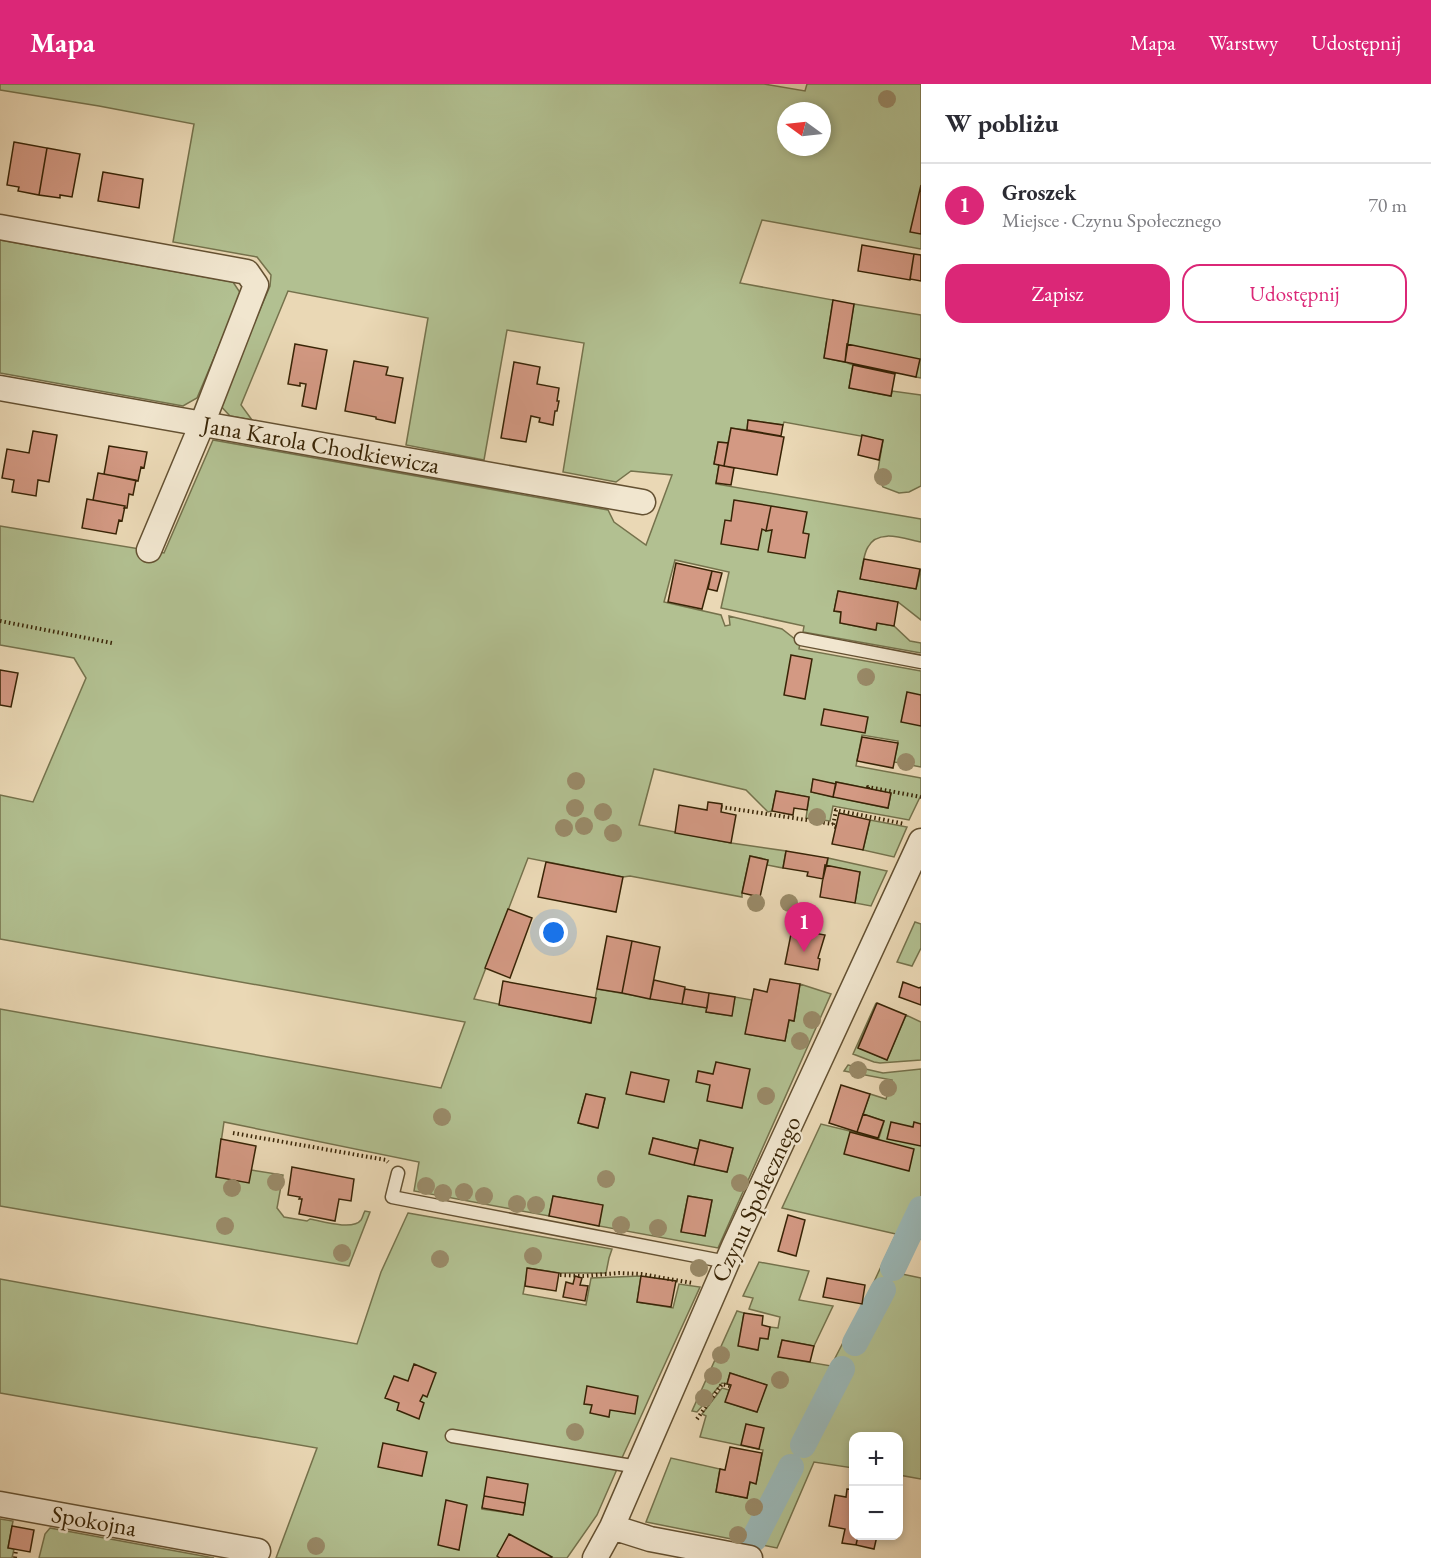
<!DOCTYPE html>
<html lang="pl">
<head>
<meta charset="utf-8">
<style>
  body { margin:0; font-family:"EB Garamond",serif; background:#f2f2f3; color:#2b2b33 }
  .controls { position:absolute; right:18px; bottom:18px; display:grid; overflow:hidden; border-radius:12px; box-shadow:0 3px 9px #0003 }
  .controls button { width:54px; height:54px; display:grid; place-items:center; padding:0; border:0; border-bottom:2px solid #e1e1e2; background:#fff; color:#2b2b33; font:30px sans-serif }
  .compass { position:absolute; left:777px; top:18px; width:54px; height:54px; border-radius:50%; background:#fff; box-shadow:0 3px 9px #0003; rotate:285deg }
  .you { position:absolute; left:554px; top:849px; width:21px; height:21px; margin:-15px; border:4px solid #fff; border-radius:50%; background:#1a73e8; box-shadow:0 0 0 9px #1a73e833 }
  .badge { display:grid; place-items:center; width:39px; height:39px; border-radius:50%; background:#db2777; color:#fff; font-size:20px; font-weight:700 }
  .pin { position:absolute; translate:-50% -50px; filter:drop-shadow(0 2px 3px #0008) }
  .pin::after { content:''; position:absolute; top:32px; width:21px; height:18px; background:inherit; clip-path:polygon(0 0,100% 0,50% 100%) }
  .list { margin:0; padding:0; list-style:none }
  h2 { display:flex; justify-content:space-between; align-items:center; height:78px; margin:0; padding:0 24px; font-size:26px }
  h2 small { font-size:20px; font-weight:400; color:#7c7c81 }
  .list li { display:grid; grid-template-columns:39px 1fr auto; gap:18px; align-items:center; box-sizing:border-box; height:84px; padding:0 24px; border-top:2px solid #e1e1e2 }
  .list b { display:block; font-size:22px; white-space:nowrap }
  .list p { margin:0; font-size:20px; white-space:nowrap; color:#7c7c81 }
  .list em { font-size:20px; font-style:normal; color:#7c7c81 }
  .actions { display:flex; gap:12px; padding:18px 24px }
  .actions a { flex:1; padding:14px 0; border:2px solid #db2777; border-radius:18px; text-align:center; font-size:21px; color:#db2777 }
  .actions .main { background:#db2777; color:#fff }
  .map { position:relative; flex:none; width:921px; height:1474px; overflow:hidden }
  header { display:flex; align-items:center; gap:36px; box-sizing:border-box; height:84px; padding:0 30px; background:#db2777; color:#fff }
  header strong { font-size:28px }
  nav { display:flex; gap:33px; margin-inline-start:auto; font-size:21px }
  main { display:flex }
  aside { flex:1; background:#fff }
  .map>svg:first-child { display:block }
  .green { fill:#b2c091; stroke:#75724c; stroke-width:1.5; fill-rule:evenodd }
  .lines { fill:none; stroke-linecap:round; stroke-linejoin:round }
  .canal { stroke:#9bb8b7; stroke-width:26 }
  .building { fill:#d39983; stroke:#382406; stroke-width:1.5 }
  .lane-casing { stroke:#645132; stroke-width:15 }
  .street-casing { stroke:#645132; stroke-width:27 }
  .path { stroke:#382406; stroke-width:4; stroke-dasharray:1.5 3; stroke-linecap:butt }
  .lane { stroke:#f1e6cf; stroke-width:12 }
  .street { stroke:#f1e6cf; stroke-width:24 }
  .tree { fill:#998a68 }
  .labels { text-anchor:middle; stroke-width:5; stroke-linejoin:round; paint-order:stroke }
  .street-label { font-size:24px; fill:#382406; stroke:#f1e6cf }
</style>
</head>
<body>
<header>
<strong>Mapa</strong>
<nav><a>Mapa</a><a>Warstwy</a><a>Udostępnij</a></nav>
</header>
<main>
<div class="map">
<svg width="921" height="1474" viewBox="0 0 921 1474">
  <rect width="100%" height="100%" fill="#ead8b5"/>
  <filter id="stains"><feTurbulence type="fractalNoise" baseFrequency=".00333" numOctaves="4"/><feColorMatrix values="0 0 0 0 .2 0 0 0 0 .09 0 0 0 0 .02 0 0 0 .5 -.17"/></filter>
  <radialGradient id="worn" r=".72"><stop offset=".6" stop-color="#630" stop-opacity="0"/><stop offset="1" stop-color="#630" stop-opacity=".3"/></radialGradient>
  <path class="green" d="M0,0H764L805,7L807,0H921V165L762,136L740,199L833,216L824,274L845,278L853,281L849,304L891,312L892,307L921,311V402L909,408L899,409L883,403L877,392L883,356L784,338L783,341L748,336L747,346L731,344L728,359L718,358L714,380L719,381L716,400L921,435V458C905,455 878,444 868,463C863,471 862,485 861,495L916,505L921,485V536L898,518L838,507L834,527L841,528L840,539L875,546L877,539L894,542L910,557L921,559V569L803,548L804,542L721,524L729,488L675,476L664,518L721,531L725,542L730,541L729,532L782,545L800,559L799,565L921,587V683L894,678L898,657L862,651L856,682L921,694V711L909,736L833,722L830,737L806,734L809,713L776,707L772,727L768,728L746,706L654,685L639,741L731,759L786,767L783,784L767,781L768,776L750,772L742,809V813L630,792L623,793L528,774L474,915L590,939L597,905L707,924L706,928L731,932L735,913L752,916L746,950L785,957L789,936L794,937L800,900L831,910L718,1164L599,1142L602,1121L553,1112L549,1132L414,1107L419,1078L224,1038L216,1093L251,1086L283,1091L277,1124L284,1133L307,1137L310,1135C321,1137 353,1147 361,1136C363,1133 363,1130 365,1127L370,1128L349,1182L0,1122V925L441,1004L465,938L0,855V711L33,718L86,594L74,574L0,561V442L164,469L213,356L608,426L614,438L646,461L672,391L631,387L616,398L563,388L584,259L507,246L484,376L406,361L428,234L288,207L241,321L252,336L230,332L219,320L270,202L271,191L257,173L173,158L194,40L99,22L0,6ZM786,27H822V63H786ZM813,696L836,700V698L891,709L888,724L811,708ZM586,1010L605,1015L597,1044L578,1039ZM653,1054L698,1065L700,1056L733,1064L727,1088L649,1069ZM688,1112L712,1116L705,1152L681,1147Z
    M0,156L233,198L241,210L197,314L183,322L0,289Z
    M854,220L921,231V294L916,293L847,260Z
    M870,736L907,743L894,773L863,766Z
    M828,774L887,787L871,822L855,819L860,788L827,782Z
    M915,838L921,840V864L912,882L897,878Z
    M876,919L858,963L887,976L906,931L921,938V976L880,979L874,978L853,970Z
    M848,981L883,989L921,985V1155L913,1153L897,1189L921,1194V1395L899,1391L898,1352H854L853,1384L814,1378L777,1464L646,1438L671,1374L720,1385L716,1408L747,1414L750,1398L756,1399L763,1366L700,1353L706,1332L702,1330L722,1304L729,1306L726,1318L757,1328L766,1301L730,1289L727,1300L722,1299L697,1328L692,1327L737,1227L744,1229L739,1262L757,1266L760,1254L768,1255L770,1243L778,1244L780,1233L749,1225L753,1214L743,1212L759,1178L809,1187L799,1216L833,1222L814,1262L782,1256L778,1273L831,1282L873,1200L896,1150L782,1124L821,1040L879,1054L884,1037L863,1030L870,1010L886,1015L892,996L844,987Z
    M408,1129L612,1165L609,1174L606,1189H559L528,1184L523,1210L586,1221L591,1194L641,1192L637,1218L673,1224L679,1200L700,1203L621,1376L597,1431L567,1474H276L317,1364L0,1309V1195L357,1260L381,1188ZM484,1413L525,1420L523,1431L482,1425Z
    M0,1435L13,1437L8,1464L14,1465L12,1474H0Z
    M50,1444L214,1474H39L45,1450Z"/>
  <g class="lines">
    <path class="canal" d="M893,1184L921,1125
      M855,1259L883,1206
      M803,1361L842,1285
      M754,1455L791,1383"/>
  </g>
  <path class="building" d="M14,58L47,64L39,111L18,107L19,103L7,101Z
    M47,64L80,70L72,113L60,111V114L39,111Z
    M103,88L143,95L139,124L98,117Z
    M921,101V150L910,148Z
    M862,161L914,170L910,196L858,187Z
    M914,170L921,171V197L910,195Z
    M833,216L854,220L845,278L824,274Z
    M295,260L327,266L316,325L302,322L306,300L300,299V302L288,300Z
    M847,260L920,275L916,293L845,278Z
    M354,277L388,283L386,291L403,294L395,339L376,335V333L345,327Z
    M514,278L540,283L537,300L559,304L557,317H559L557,327H555L553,341L539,338L540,334L531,332L526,358L501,354Z
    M853,281L895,290L891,312L849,304Z
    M748,336L783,341L781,352L747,346Z
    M731,344L784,353L777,391L724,382Z
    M33,347L57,351L49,398L38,396L36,412L12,408L14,396L2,394L7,365L29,369Z
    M862,351L883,356L879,376L858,371Z
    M718,358L728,359L724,382L714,380Z
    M109,362L147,368L144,384L141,383L138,397L104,390Z
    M719,381L734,384L731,401L716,399Z
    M98,389L136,396L133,411L129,410L127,424H124L125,422L93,416Z
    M87,415L125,422L122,437L119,436L116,450L82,444Z
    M734,416L771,422L766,447L762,445L758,466L721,460L725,436L731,437Z
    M771,422L807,428L803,449L809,450L805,474L768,468L772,446L766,447Z
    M864,475L920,485L916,505L860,495Z
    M676,479L712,487L702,525L668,518Z
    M712,487L722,489L717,507L708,505Z
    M838,507L898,518L894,542L877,539L876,546L840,539L841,528L834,527Z
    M791,571L812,575L805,615L784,611Z
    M0,586L18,589L11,623L0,621Z
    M907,608L921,611V642L901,638Z
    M824,625L868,633L865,649L821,641Z
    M862,653L898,659L893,684L857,677Z
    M813,695L836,700L833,713L811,708Z
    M836,698L891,709L888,724L833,713Z
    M776,707L809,713L807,726L794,724L793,731L772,727Z
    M708,718L722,720L721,728L736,731L731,759L675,749L679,721L707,726Z
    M839,729L870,736L863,766L832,760Z
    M786,767L828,774L823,795L807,792L808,788L783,784Z
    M750,772L768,776L760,813L742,809Z
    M546,778L623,793L616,828L538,813Z
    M825,781L860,788L855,819L820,813Z
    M508,825L532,834L510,894L485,884Z
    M792,845L825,851L818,874L820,875L818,886L785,880Z
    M607,852L632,857L622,909L597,905Z
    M632,857L660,863L650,915L622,909Z
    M770,895L800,900L794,937L789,936L785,957L745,950L754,905L767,908Z
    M654,896L685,903L682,920L650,915Z
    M503,897L596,914L591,939L499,921Z
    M903,898L919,904L921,903V921L899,913Z
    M685,905L709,909L707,924L682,920Z
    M709,909L735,913L732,932L706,928Z
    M877,919L906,931L887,976L858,964Z
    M716,978L750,985L742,1024L707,1017L710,1001L696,998L698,987L713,990Z
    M631,988L669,996L664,1018L626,1010Z
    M841,1001L870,1010L857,1048L829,1039Z
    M586,1010L605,1014L598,1044L578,1039Z
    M863,1030L884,1037L878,1054L857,1048Z
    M891,1038L913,1043L914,1038L921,1040V1062L887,1055Z
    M850,1048L914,1065L909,1087L844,1070Z
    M653,1054L698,1065L694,1081L649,1070Z
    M221,1055L256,1062L249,1099L216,1093Z
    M700,1056L733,1064L727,1088L694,1081Z
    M292,1083L354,1095L351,1117L339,1115L335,1137L299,1130L302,1115H299L300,1113L288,1111Z
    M553,1112L603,1121L599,1142L549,1132Z
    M688,1112L712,1116L705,1152L681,1148Z
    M788,1131L805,1136L796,1172L778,1167Z
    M527,1184L559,1189L556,1207L525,1202Z
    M575,1192L582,1194L580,1201L588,1202L585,1217L563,1213L566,1198L573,1200Z
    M641,1192L676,1197L671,1223L637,1218Z
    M827,1194L865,1201L862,1220L823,1213Z
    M744,1229L763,1232L762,1241L770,1243L768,1255L760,1254L758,1266L738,1262Z
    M782,1256L814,1262L810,1278L778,1273Z
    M414,1280L436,1289L427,1313L423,1311L420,1317L424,1319L419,1335L397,1326L399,1319L385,1314L394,1292L408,1297Z
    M730,1289L767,1301L757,1328L725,1318L731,1301L727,1300Z
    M587,1302L638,1312L635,1330L610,1326L609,1333L590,1329L592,1321L584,1320Z
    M746,1340L764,1344L759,1365L741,1361Z
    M383,1359L427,1368L422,1392L378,1383Z
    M730,1363L762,1369L756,1400L750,1398L747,1414L716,1408L720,1385L725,1386Z
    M487,1393L528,1400L525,1419L484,1412Z
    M847,1405L854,1406V1452H858L856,1461L842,1459L845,1445L829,1442L835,1411L846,1413Z
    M484,1412L525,1419L523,1431L482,1424Z
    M446,1416L467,1421L459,1466L438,1461Z
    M12,1442L34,1446L30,1468L8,1464Z
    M509,1450L552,1473L551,1474H500L497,1472Z
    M858,1452H877L874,1465L856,1461Z"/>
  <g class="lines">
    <defs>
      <path id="lane" d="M801,555L921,578
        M398,1089L392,1113L727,1178
        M452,1352L638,1383"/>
      <path id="street" d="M0,143L247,188L256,201L202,340L149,466
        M0,304L643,418
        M0,1420L258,1467
        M612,1443L650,1455L750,1474
        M595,1474L612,1443L734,1162L921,757"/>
    </defs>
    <use href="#lane" class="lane-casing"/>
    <use href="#street" class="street-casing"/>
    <path class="path" d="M0,537L112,559
      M868,704V703L921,713
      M721,723L833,740
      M836,743L833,742L836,726L905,740
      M233,1049L386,1076L388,1078
      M560,1191L584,1192L619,1189L641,1190L692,1199
      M697,1335L722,1300L730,1302
      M15,1474L16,1466"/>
    <use href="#lane" class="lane"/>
    <use href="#street" class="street"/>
  </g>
  <g class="tree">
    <circle cx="887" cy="15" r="9"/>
    <circle cx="883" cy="393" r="9"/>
    <circle cx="866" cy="593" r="9"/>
    <circle cx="906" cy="678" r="9"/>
    <circle cx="576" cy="697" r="9"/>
    <circle cx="575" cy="724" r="9"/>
    <circle cx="603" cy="728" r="9"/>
    <circle cx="817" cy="733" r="9"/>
    <circle cx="584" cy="742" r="9"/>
    <circle cx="564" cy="744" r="9"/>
    <circle cx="613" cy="749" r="9"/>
    <circle cx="756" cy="819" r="9"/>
    <circle cx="789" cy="819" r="9"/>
    <circle cx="812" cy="936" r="9"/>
    <circle cx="800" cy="957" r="9"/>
    <circle cx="858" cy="986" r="9"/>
    <circle cx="888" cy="1004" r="9"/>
    <circle cx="766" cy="1012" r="9"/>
    <circle cx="442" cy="1033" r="9"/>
    <circle cx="606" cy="1095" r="9"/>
    <circle cx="276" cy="1098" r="9"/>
    <circle cx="740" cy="1099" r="9"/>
    <circle cx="426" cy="1102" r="9"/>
    <circle cx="232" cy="1104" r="9"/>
    <circle cx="464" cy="1108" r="9"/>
    <circle cx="443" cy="1109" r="9"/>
    <circle cx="484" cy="1112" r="9"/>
    <circle cx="517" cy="1120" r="9"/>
    <circle cx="536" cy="1121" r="9"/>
    <circle cx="621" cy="1141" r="9"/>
    <circle cx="225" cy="1142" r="9"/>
    <circle cx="658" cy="1144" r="9"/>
    <circle cx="342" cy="1169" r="9"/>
    <circle cx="533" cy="1172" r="9"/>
    <circle cx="440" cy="1175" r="9"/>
    <circle cx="699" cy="1184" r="9"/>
    <circle cx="721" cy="1271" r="9"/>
    <circle cx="713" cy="1292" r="9"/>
    <circle cx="780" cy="1296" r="9"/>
    <circle cx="704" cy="1314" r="9"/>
    <circle cx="575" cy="1348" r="9"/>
    <circle cx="754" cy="1423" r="9"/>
    <circle cx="738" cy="1451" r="9"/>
    <circle cx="316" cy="1462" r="9"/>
  </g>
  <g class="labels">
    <g class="street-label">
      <text transform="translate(321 361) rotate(10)" y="8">Jana Karola Chodkiewicza</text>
      <text transform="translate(756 1115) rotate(-65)" y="8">Czynu Społecznego</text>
      <text transform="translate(94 1437) rotate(10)" y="8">Spokojna</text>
    </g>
  </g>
  <rect width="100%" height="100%" filter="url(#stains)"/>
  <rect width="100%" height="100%" fill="url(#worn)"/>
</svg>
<div class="controls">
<button>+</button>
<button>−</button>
</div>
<svg class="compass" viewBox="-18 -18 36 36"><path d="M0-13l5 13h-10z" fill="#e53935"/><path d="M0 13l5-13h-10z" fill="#7c7c81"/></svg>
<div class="you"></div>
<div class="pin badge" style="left:804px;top:868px">1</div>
</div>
<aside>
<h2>W pobliżu<small></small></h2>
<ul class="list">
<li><span class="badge">1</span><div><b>Groszek</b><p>Miejsce · Czynu Społecznego</p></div><em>70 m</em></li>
</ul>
<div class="actions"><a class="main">Zapisz</a><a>Udostępnij</a></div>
</aside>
</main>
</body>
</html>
